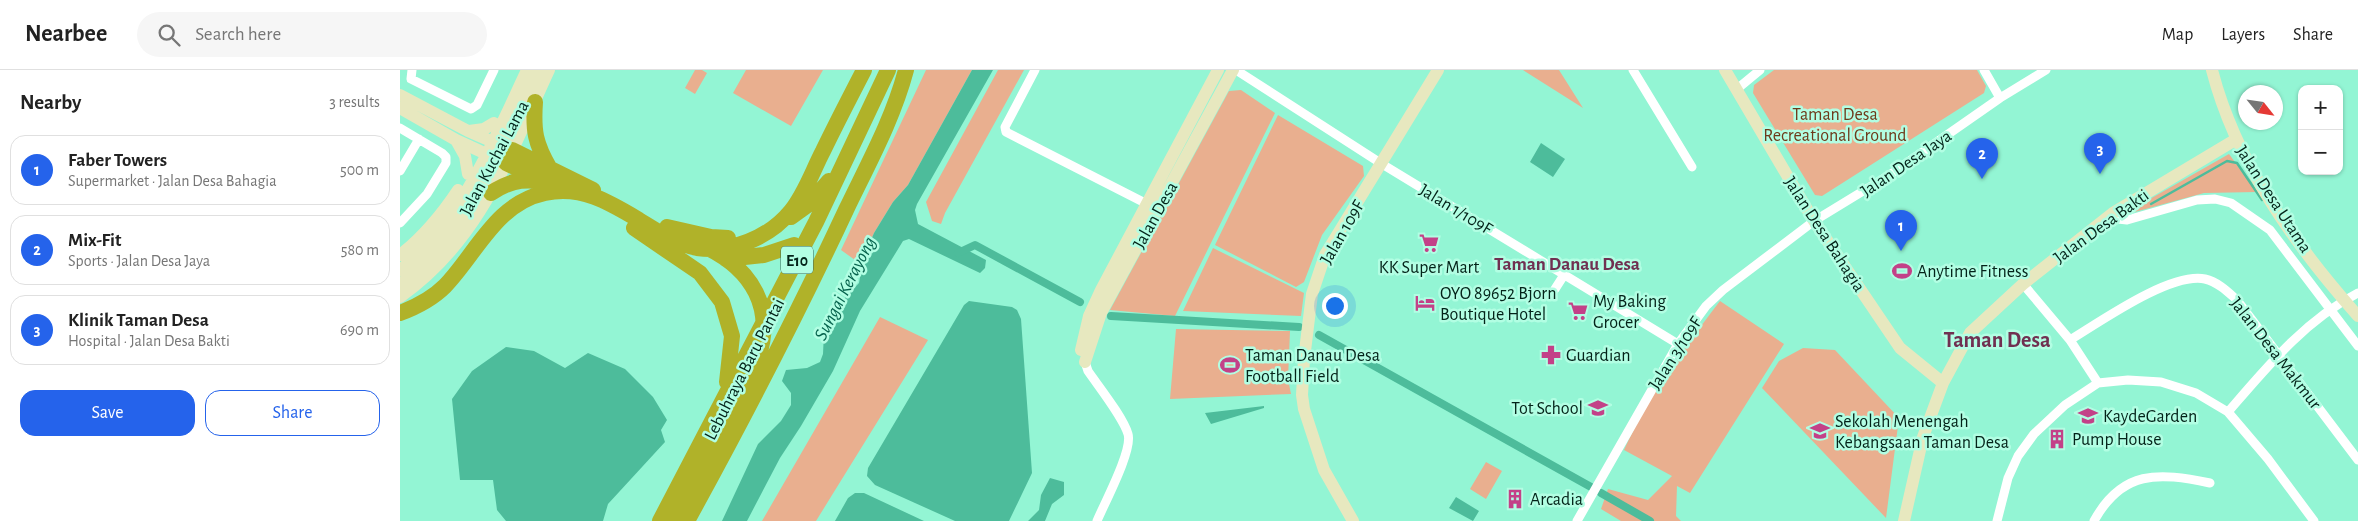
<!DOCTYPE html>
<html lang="en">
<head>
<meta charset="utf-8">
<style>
  body { margin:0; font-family:"Alegreya Sans",sans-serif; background:#f6f6f6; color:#222 }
  .controls { position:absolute; right:15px; top:15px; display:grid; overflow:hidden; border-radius:10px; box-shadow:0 1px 4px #0004 }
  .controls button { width:45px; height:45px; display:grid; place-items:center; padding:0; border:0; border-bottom:1px solid #e0e0e0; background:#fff; color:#222; font:25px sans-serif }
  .compass { position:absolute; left:1838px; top:15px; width:45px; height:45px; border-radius:50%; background:#fff; box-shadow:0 1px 4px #0004; rotate:120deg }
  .you { position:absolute; left:934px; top:235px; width:18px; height:18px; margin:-12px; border:4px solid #fff; border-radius:50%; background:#1a73e8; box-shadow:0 0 0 8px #1a73e833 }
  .badge { display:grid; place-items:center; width:32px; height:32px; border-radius:50%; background:#2563eb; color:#fff; font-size:16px; font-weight:700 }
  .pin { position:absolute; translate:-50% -41px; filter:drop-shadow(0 1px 2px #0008) }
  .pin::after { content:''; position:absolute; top:26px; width:18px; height:15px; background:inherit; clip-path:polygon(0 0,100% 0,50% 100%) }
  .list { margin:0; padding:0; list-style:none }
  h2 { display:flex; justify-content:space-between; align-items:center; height:65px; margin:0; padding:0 20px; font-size:21px }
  h2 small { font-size:16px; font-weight:400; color:#767676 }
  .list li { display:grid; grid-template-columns:32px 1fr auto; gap:15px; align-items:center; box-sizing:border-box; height:70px; margin:0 10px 10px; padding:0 10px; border:1px solid #e0e0e0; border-radius:15px }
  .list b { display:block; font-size:19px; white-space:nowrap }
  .list p { margin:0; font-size:16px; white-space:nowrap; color:#767676 }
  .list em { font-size:16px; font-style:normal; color:#767676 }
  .actions { display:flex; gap:10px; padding:15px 20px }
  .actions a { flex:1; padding:11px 0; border:1px solid #2563eb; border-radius:15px; text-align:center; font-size:18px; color:#2563eb }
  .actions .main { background:#2563eb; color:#fff }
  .icon { flex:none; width:28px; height:28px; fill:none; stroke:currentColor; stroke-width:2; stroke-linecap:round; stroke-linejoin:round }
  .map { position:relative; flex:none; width:1958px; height:451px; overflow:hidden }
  header { display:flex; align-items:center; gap:30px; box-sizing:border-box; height:70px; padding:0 25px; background:#fff; border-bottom:1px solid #e0e0e0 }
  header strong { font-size:24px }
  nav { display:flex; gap:28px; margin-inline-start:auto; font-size:18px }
  .search { width:350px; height:45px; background:#f6f6f6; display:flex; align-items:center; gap:12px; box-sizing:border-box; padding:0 18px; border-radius:28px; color:#767676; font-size:19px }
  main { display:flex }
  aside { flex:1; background:#fff }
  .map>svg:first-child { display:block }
  .green { fill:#e9af8f }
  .water { fill:#4dbc9b }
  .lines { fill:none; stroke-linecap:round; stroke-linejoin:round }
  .stream { stroke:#4dbc9b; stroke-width:2.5 }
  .canal { stroke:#4dbc9b; stroke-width:8 }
  .street { stroke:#fff; stroke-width:9 }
  .secondary { stroke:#e7e8bf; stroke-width:12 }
  .highway { stroke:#b0b229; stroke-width:16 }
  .labels { text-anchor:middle; stroke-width:5; stroke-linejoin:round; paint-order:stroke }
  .shield { fill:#b2fee3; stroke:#386556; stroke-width:1 }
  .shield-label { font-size:16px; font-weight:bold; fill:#032319 }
  .park-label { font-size:18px; fill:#6e3a1a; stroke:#b2fee3 }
  .street-label { font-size:18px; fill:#032319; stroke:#b2fee3 }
  .poi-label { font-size:18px; fill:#032319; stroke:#b2fee3; text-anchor:start }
  .neighbourhood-label { font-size:19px; font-weight:bold; fill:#703051; stroke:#b2fee3 }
  .water-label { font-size:19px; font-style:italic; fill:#06634d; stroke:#b2fee3 }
  .district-label { font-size:22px; font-weight:bold; fill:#703051; stroke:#b2fee3 }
</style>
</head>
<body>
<header>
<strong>Nearbee</strong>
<div class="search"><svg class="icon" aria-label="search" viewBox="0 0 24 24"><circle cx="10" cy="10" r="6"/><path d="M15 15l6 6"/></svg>Search here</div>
<nav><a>Map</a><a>Layers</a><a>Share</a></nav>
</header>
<main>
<aside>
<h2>Nearby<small>3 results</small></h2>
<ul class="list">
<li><span class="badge">1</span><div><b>Faber Towers</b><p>Supermarket · Jalan Desa Bahagia</p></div><em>500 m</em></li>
<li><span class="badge">2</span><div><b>Mix-Fit</b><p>Sports · Jalan Desa Jaya</p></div><em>580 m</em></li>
<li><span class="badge">3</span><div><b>Klinik Taman Desa</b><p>Hospital · Jalan Desa Bakti</p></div><em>690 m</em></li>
</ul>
<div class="actions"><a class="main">Save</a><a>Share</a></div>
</aside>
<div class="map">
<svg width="1958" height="451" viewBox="0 0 1958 451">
  <rect width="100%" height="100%" fill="#93f5d4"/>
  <path class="green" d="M295,0H302L307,3L295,24L285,18Z
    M346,0H423L391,56L333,23Z
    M526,0H572L508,115L493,132L474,163L465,182L462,195L441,180Z
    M598,0H624L545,143L541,154L532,151L526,132Z
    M1123,0H1159L1183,38Z
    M1374,0H1577L1586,16L1584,23L1422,126L1415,125L1353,23L1354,15Z
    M841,20L875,43L775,246L710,240L829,21Z
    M878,45L963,96L964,106L922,165L904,212L896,217L815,175Z
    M1829,84L1857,122L1804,123L1720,146Z
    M813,178L904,223L901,246L783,241Z
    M1320,231L1384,274L1290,423L1277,416L1276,446L1281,451H1221L1201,439L1208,419L1248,430L1272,406L1224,380C1249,325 1284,278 1320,231Z
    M480,247L528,270L416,451H362Z
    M776,259L890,261L888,309L891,324L770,329Z
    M1403,278L1435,280L1499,348L1486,448L1362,318L1379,291Z
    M1086,392L1102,401L1086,429L1070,419Z"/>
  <path class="water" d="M572,0H593L517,134L515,140L518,154L586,190L585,198L580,203L509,169L503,171L460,241L433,301L401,356L380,388L347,451H322L358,374L381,351L391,335V323L382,311L386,300L407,298L420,292L423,284L424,262L440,233L459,213L463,189L474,163L493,132L508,115Z
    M1141,73L1165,89L1153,107L1130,92Z
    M569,231L612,237L617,240L621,249L632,403L609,451H555L475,415L467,406L468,398L564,235Z
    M106,277L134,281L165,298L188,283L225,299L253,327L267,350L261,360L265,372L208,434L203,451H106L97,440L93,410H60L52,329L72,301Z
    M864,336V338L811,354L805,343Z
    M650,408L664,412V425L652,434L645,451H628L639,440L641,425Z
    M455,423H464L524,451H435L448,428Z
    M1056,427L1079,441L1073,451L1049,438Z"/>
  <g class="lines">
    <path class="stream" d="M1751,134L1827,91L1837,93L1862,130"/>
    <path class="canal" d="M558,183L575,175L680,232
      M711,246L899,257
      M919,265L1191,417
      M1201,423L1250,451"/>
    <path class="street" d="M12,0L11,9L71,39L77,35L94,0
      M635,0L605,57L606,62L751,136
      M836,0L982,94L1278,274
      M1233,0L1292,97
      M1584,0L1600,28
      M1337,19L1360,0
      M0,58L42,83L46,87V93L27,124L0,153
      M0,101L19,69
      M1713,143L1718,149L1727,150L1797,130L1815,129L1831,133L1870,160L1958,276
      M1623,214L1670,270L1698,313
      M1155,219L1164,205
      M1670,270C1700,252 1770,202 1805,209C1818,212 1828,222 1837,230L1958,390
      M685,292L688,301C699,317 723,347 728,364C733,380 704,434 697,451
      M1828,342C1866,298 1905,250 1958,223
      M1177,451L1278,274L1306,236L1323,220L1414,151L1491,104L1600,28L1646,0
      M1597,451L1608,408L1618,386L1634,364L1665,335L1698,313L1728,310L1761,312L1796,323L1828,342L1868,389L1914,451
      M1694,451C1722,400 1758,402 1810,413"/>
    <path class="secondary" d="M1325,0L1414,151L1500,278L1543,313
      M1812,0C1836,93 1895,175 1958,246
      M0,25L68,61L100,75
      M0,38L56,70L93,87
      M69,61L84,59L94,53
      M56,70L65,86L68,104
      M0,185C23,167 42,144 58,120
      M0,200C63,148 93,72 127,0
      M0,214C68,163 105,76 139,0
      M0,227C81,170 109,86 149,0
      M681,280L689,246L701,220L818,0
      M685,292L701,243L833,0
      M953,451L924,400L904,339L902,325L904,289L912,224L925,185L1038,0
      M1504,451L1523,367L1543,313L1570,263L1623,214L1713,143L1835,70"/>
    <path class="highway" d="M135,32C133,61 135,73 150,99
      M112,80L193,120
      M106,93L165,120
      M91,123C108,112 119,109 139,111
      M391,147L409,134L429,111
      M267,157L311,167L328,168
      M234,158L300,203L322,232L332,266L327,312
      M326,189L364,185L394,175
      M0,243C16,237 33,228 45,216C76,184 96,133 145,123C181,115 209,132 239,150C257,161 276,174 297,178C331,183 369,168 391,141C405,124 413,100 423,81C436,54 450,27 464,0
      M260,451L416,152L488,0
      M273,451C291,418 308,385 325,353C336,332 350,310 358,288C375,238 352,200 308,178
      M287,451C343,349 397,245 446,140C468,94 493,49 506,0"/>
  </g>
  <defs>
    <symbol id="supermarket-bare" viewBox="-9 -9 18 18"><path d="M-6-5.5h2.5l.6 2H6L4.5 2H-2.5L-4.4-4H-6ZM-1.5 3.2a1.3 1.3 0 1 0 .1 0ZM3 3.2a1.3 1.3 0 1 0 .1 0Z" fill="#c34188" stroke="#b2fee3" stroke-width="2.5" paint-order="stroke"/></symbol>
    <symbol id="stadium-bare" viewBox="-9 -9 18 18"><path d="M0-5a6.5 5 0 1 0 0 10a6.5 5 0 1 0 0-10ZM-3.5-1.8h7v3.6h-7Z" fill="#c34188" stroke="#b2fee3" stroke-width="2.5" paint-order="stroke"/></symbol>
    <symbol id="hotel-bare" viewBox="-9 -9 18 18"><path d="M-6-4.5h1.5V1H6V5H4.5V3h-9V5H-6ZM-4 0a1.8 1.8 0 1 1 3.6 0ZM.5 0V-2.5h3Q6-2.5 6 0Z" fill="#c34188" stroke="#b2fee3" stroke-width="2.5" paint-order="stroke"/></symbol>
    <symbol id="pharmacy-bare" viewBox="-9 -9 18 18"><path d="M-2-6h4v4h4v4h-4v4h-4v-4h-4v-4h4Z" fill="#c34188" stroke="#b2fee3" stroke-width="2.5" paint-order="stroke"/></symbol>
    <symbol id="school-bare" viewBox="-9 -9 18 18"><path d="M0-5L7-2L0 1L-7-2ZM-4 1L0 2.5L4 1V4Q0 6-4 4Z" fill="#c34188" stroke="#b2fee3" stroke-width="2.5" paint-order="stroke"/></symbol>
    <symbol id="building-bare" viewBox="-9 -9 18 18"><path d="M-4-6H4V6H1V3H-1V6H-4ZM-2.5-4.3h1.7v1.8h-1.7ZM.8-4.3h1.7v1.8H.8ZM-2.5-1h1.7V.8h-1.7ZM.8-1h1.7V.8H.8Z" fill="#c34188" stroke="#b2fee3" stroke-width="2.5" paint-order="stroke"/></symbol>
  </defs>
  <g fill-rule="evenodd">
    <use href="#supermarket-bare" x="1015" y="159" width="28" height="28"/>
    <use href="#stadium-bare" x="1488" y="187" width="28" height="28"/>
    <use href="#hotel-bare" x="1011" y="219" width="28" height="28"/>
    <use href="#supermarket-bare" x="1164" y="227" width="28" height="28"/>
    <use href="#pharmacy-bare" x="1137" y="271" width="28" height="28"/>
    <use href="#stadium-bare" x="816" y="281" width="28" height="28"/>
    <use href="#school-bare" x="1184" y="324" width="28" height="28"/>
    <use href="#school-bare" x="1674" y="332" width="28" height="28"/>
    <use href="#school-bare" x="1406" y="347" width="28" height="28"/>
    <use href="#building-bare" x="1643" y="355" width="28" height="28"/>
    <use href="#building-bare" x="1101" y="415" width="28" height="28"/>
  </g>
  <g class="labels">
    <rect class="shield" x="381" y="176.5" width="32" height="27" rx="4"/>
    <g class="shield-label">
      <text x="397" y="196">E10</text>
    </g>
    <g class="park-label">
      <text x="1435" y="50">Taman Desa<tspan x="1435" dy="21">Recreational Ground</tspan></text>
    </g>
    <g class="street-label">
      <text transform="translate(94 88) rotate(-62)" y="6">Jalan Kuchai Lama</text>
      <text transform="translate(1506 93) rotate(-34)" y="6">Jalan Desa Jaya</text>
      <text transform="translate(1874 129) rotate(57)" y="6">Jalan Desa Utama</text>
      <text transform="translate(1056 139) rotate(31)" y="6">Jalan 1/109F</text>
      <text transform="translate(755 145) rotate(-61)" y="6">Jalan Desa</text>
      <text transform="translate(1701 156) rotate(-36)" y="6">Jalan Desa Bakti</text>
      <text transform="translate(942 162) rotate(-60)" y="6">Jalan 109F</text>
      <text transform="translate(1425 164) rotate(57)" y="6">Jalan Desa Bahagia</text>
      <text transform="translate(1275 283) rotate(-57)" y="6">Jalan 3/109F</text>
      <text transform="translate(1876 283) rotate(52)" y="6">Jalan Desa Makmur</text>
      <text transform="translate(344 299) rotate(-63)" y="6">Lebuhraya Baru Pantai</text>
    </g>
    <g class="poi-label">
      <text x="1029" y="203" text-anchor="middle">KK Super Mart</text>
      <text x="1517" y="207">Anytime Fitness</text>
      <text x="1040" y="229">OYO 89652 Bjorn<tspan x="1040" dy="21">Boutique Hotel</tspan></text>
      <text x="1193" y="237">My Baking<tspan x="1193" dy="21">Grocer</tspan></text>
      <text x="845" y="291">Taman Danau Desa<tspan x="845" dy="21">Football Field</tspan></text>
      <text x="1166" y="291">Guardian</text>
      <text x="1183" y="344" text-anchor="end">Tot School</text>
      <text x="1703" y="352">KaydeGarden</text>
      <text x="1435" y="357">Sekolah Menengah<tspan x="1435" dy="21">Kebangsaan Taman Desa</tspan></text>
      <text x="1672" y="375">Pump House</text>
      <text x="1130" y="435">Arcadia</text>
    </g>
    <g class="neighbourhood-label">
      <text x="1167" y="200">Taman Danau Desa</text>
    </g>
    <g class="water-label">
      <text transform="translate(444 218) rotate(-63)" y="7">Sungai Kerayong</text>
    </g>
    <g class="district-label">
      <text x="1597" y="277">Taman Desa</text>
    </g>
  </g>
</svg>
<div class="controls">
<button>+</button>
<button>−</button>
</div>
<svg class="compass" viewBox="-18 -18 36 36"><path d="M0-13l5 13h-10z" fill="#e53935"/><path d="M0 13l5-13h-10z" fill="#767676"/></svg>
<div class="you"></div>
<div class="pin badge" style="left:1501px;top:181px">1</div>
<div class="pin badge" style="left:1582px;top:109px">2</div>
<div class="pin badge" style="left:1700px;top:104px">3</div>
</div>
</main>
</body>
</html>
